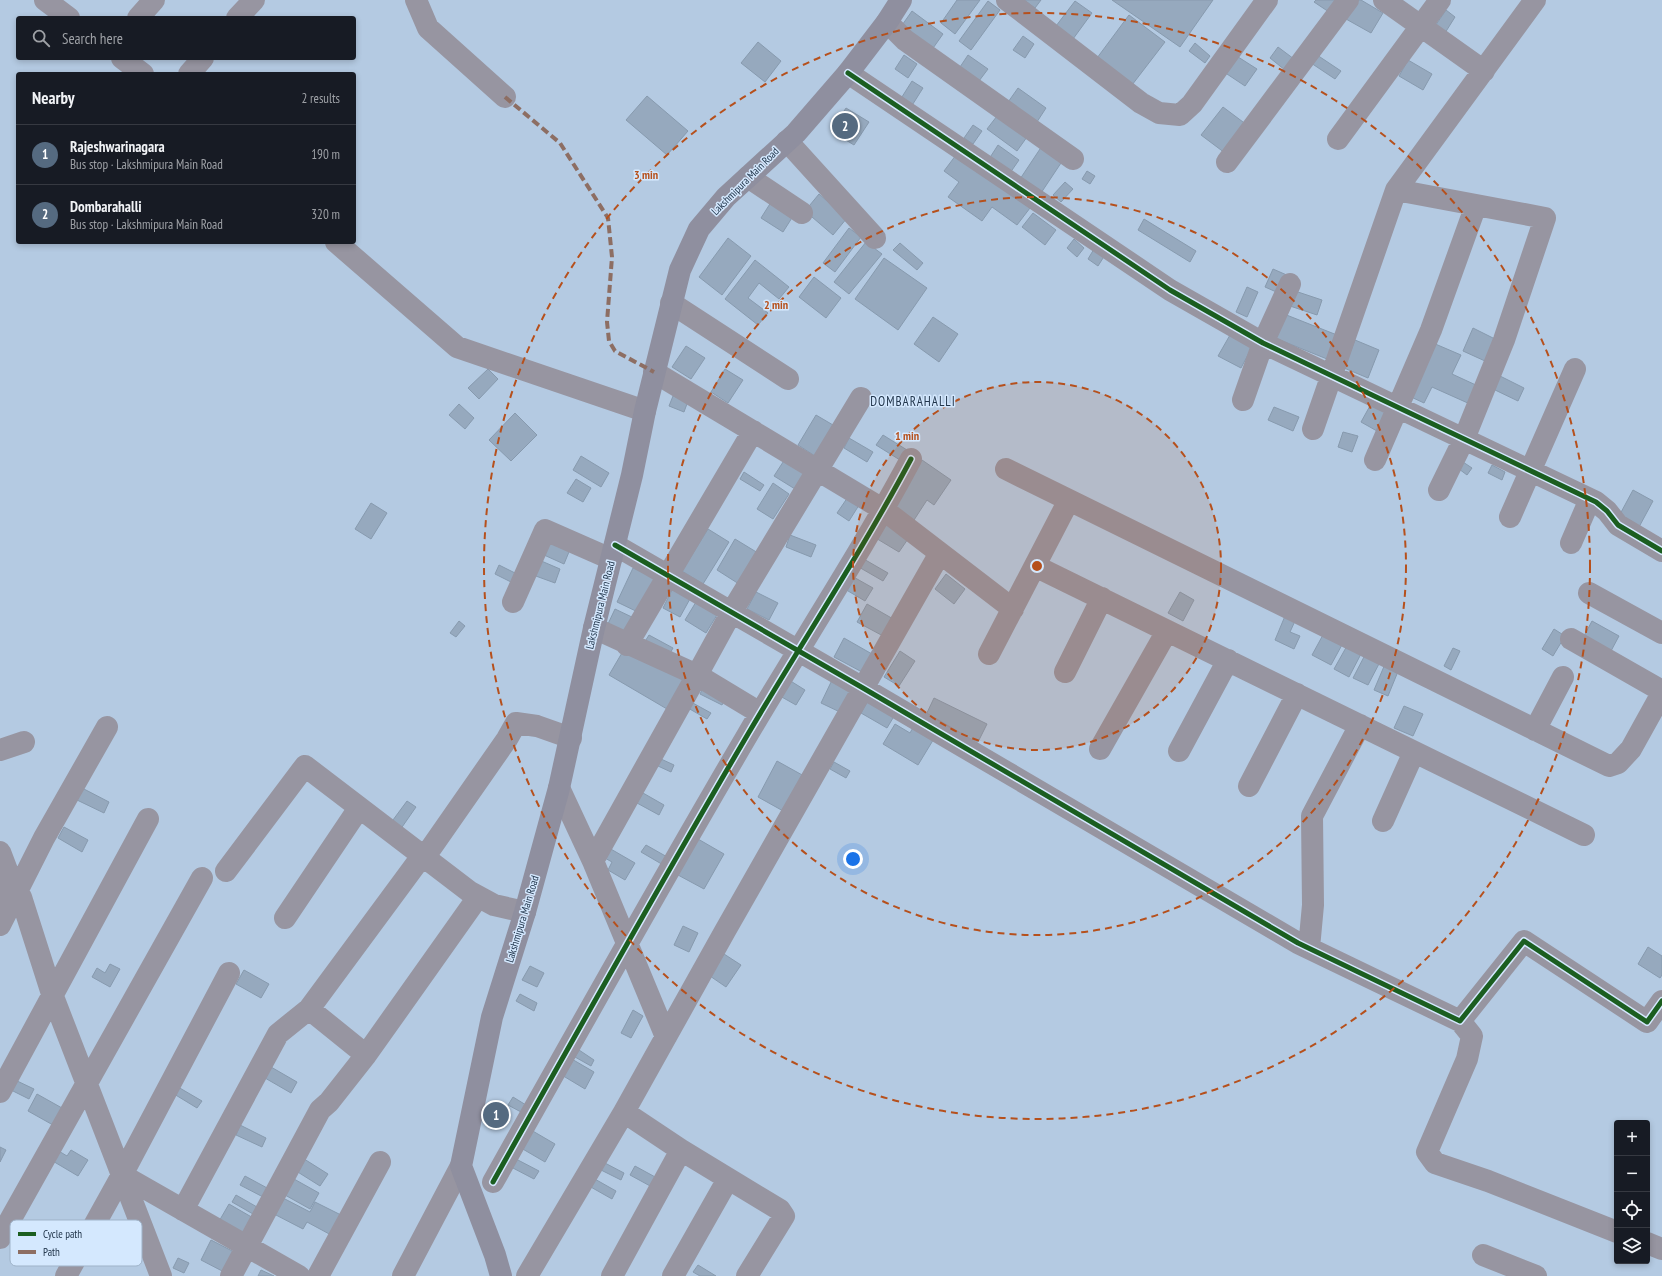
<!DOCTYPE html>
<html lang="en">
<head>
<meta charset="utf-8">
<style>
  body { margin:0; font-family:"PT Sans Narrow",sans-serif; background:#242831; color:#f1f3f6 }
  .controls { position:absolute; right:12px; bottom:12px; display:grid; overflow:hidden; border-radius:4px; box-shadow:0 2px 6px #0003 }
  .controls button { width:36px; height:36px; display:grid; place-items:center; padding:0; border:0; border-bottom:1px solid #363941; background:#171b24; color:#f1f3f6; font:20px sans-serif }
  .you { position:absolute; left:853px; top:859px; width:14px; height:14px; margin:-10px; border:3px solid #fff; border-radius:50%; background:#1a73e8; box-shadow:0 0 0 6px #1a73e833 }
  .badge { display:grid; place-items:center; width:26px; height:26px; border-radius:50%; background:#556a80; color:#fff; font-size:13px; font-weight:700 }
  .pin { position:absolute; translate:-50% -50%; border:2px solid #fff; box-shadow:0 1px 4px #0006 }
  .list { margin:0; padding:0; list-style:none }
  h2 { display:flex; justify-content:space-between; align-items:center; height:52px; margin:0; padding:0 16px; font-size:17px }
  h2 small { font-size:13px; font-weight:400; color:#9ea1a6 }
  .list li { display:grid; grid-template-columns:26px 1fr auto; gap:12px; align-items:center; box-sizing:border-box; height:60px; padding:0 16px; border-top:1px solid #363941 }
  .list b { display:block; font-size:15px; white-space:nowrap }
  .list p { margin:0; font-size:13px; white-space:nowrap; color:#9ea1a6 }
  .list em { font-size:13px; font-style:normal; color:#9ea1a6 }
  .icon { flex:none; width:22px; height:22px; fill:none; stroke:currentColor; stroke-width:2; stroke-linecap:round; stroke-linejoin:round }
  .map { position:relative; flex:none; width:1662px; height:1276px; overflow:hidden }
  .search { position:absolute; background:#171b24; box-shadow:0 2px 6px #0003; left:16px; top:16px; width:340px; height:44px; display:flex; align-items:center; gap:10px; box-sizing:border-box; padding:0 14px; border-radius:4px; color:#9ea1a6; font-size:15px }
  .panel { position:absolute; background:#171b24; box-shadow:0 2px 6px #0003; left:16px; top:72px; width:340px; height:172px; border-radius:4px }
  .map>svg:first-child { display:block }
  .building { fill:#96a9be; stroke:#879aae }
  .lines { fill:none; stroke-linecap:round; stroke-linejoin:round }
  .minor { stroke:#9795a1; stroke-width:22 }
  .major { stroke:#8f8f9f; stroke-width:22 }
  .quiet { stroke:#8d6e63; stroke-width:4; stroke-dasharray:8 4; stroke-linecap:butt }
  .cycleway-casing { stroke:#d4e8fe; stroke-width:8 }
  .cycleway { stroke:#1b5e20; stroke-width:5 }
  .ring { fill:none; stroke:#b6501c; stroke-width:2; stroke-dasharray:7 5 }
  .labels { text-anchor:middle; stroke-width:3; stroke-linejoin:round; paint-order:stroke }
  .street-label { font-size:11px; fill:#22364c; stroke:#d4e8fe }
  .quarter-label { font-size:13px; letter-spacing:1px; fill:#22364c; stroke:#d4e8fe }
  .key { fill:#d4e8fe; stroke:#9fb3c9; stroke-width:1 }
  .key-label { font-size:11px; fill:#22364c }
  .centre { fill:#b6501c; stroke:#d4e8fe; stroke-width:2 }
  .ring-label { font-size:12px; text-anchor:middle; font-weight:bold; fill:#b6501c; stroke:#d4e8fe; stroke-width:3; stroke-linejoin:round; paint-order:stroke }
</style>
</head>
<body>
<div class="map">
<svg width="1662" height="1276" viewBox="0 0 1662 1276">
  <rect width="100%" height="100%" fill="#b4cae2"/>
  <path class="building" d="M957,0H980L955,34L941,23Z
    M1024,0H1041L1035,8Z
    M1112,0H1213L1180,47Z
    M1316,0H1337L1329,12L1314,2Z
    M1357,0H1361L1383,13L1371,33L1346,19Z
    M988,1L1000,10L971,50L959,41Z
    M1075,1L1092,13L1073,39L1056,26Z
    M1446,10L1455,17L1445,33L1435,26Z
    M912,11L943,34L931,51L900,28Z
    M1129,15L1165,42L1132,85L1097,58Z
    M1023,36L1034,44L1025,58L1013,50Z
    M758,42L781,61L765,82L741,63Z
    M1195,43L1210,56L1205,63L1189,51Z
    M1278,47L1294,59L1285,70L1270,58Z
    M904,55L917,64L908,78L895,69Z
    M968,55L988,69L979,81L960,67Z
    M1235,55L1257,69L1245,86L1224,72Z
    M1317,55L1341,71L1335,79L1311,63Z
    M1408,60L1432,74L1423,90L1399,76Z
    M912,81L923,88L911,107L900,100Z
    M1018,88L1046,108L1035,125L1006,105Z
    M647,96L688,131L667,155L626,120Z
    M1223,107L1247,125L1225,153L1201,135Z
    M846,108L869,122L854,145L831,131Z
    M997,116L1027,137L1017,151L987,129Z
    M973,125L982,131L973,144L964,138Z
    M998,145L1019,160L1010,173L989,159Z
    M1042,146L1063,160L1041,193L1020,179Z
    M956,155L1030,208L1017,225L992,207L982,221L948,197L959,182L944,171Z
    M1087,171L1095,176L1090,184L1082,179Z
    M1065,182L1073,189L1061,202L1053,195Z
    M819,194L847,218L833,235L805,211Z
    M773,199L795,213L783,232L761,218Z
    M1033,213L1056,230L1045,245L1022,227Z
    M1144,219L1196,251L1190,262L1138,230Z
    M849,228L861,237L835,272L823,263Z
    M728,238L751,256L722,295L699,277Z
    M1074,239L1084,248L1077,257L1067,248Z
    M866,242L882,254L849,294L834,282Z
    M900,243L923,263L917,270L893,250Z
    M1094,249L1105,255L1098,266L1088,259Z
    M884,258L927,288L898,330L855,299Z
    M755,260L789,287L779,299L759,283L748,298L768,313L758,325L725,299Z
    M1273,269L1289,276L1281,294L1265,287Z
    M814,277L841,298L826,318L799,297Z
    M1247,287L1258,292L1247,317L1236,312Z
    M1295,291L1322,300L1317,315L1290,306Z
    M1284,314L1337,335L1327,359L1275,338Z
    M933,317L958,334L939,362L914,344Z
    M1473,328L1495,339L1485,361L1463,351Z
    M1230,335L1252,347L1241,368L1218,356Z
    M1355,340L1379,350L1368,378L1344,368Z
    M1433,343L1461,355L1452,374L1478,386L1470,404L1432,387L1424,403L1409,396Z
    M686,346L705,358L691,379L672,367Z
    M488,369L498,379L479,399L468,388Z
    M725,369L743,380L728,403L711,392Z
    M1500,376L1524,388L1518,401L1493,389Z
    M673,396L688,401L684,412L669,406Z
    M459,404L474,418L465,429L449,415Z
    M1371,404L1387,412L1377,431L1361,422Z
    M1274,407L1299,417L1293,431L1268,420Z
    M515,413L537,435L511,461L489,440Z
    M816,415L833,425L815,456L798,445Z
    M1343,432L1358,436L1352,452L1338,447Z
    M883,435L907,450L900,460L876,445Z
    M849,438L873,452L867,462L844,448Z
    M581,456L609,473L601,487L573,470Z
    M785,459L806,472L795,489L774,476Z
    M922,460L951,480L934,505L927,500L914,520L892,505Z
    M1463,462L1472,468L1467,475L1459,469Z
    M1492,465L1505,472L1502,480L1488,473Z
    M744,472L764,485L760,491L740,479Z
    M576,479L591,488L583,502L567,493Z
    M773,483L789,494L773,519L757,509Z
    M1633,490L1653,501L1639,527L1619,516Z
    M850,494L861,502L849,521L837,513Z
    M371,503L387,513L371,539L355,529Z
    M885,520L910,536L899,552L874,537Z
    M708,529L729,542L703,584L682,571Z
    M790,535L816,545L811,557L786,547Z
    M550,539L571,547L564,564L544,555Z
    M735,539L758,553L739,584L717,570Z
    M862,558L888,573L883,581L857,566Z
    M539,560L560,569L555,583L533,575Z
    M499,565L519,575L515,584L495,574Z
    M633,568L658,580L642,614L617,602Z
    M946,574L965,589L954,604L935,589Z
    M850,575L873,588L865,601L843,588Z
    M673,588L691,597L680,617L663,608Z
    M756,592L778,603L769,620L747,609Z
    M1180,592L1194,600L1183,621L1168,613Z
    M696,602L717,615L706,633L685,620Z
    M867,604L895,620L885,637L857,622Z
    M615,609L636,619L628,636L607,626Z
    M1285,616L1295,621L1290,632L1300,636L1294,649L1275,640Z
    M459,621L465,626L456,637L450,633Z
    M1592,621L1619,636L1611,651L1584,636Z
    M1554,629L1565,636L1553,656L1542,649Z
    M1324,633L1343,643L1331,665L1312,655Z
    M649,635L673,648L668,657L644,643Z
    M844,638L872,654L862,672L834,657Z
    M1348,644L1362,652L1349,677L1334,669Z
    M626,646L684,679L667,709L609,675Z
    M1453,648L1460,651L1451,670L1444,666Z
    M900,651L915,661L899,686L884,677Z
    M1366,653L1381,660L1368,685L1353,678Z
    M1385,664L1399,669L1388,696L1374,690Z
    M833,678L854,688L842,713L821,703Z
    M789,680L805,690L796,705L780,696Z
    M704,686L726,697L722,705L700,694Z
    M870,697L896,713L887,728L861,713Z
    M934,698L987,724L978,742L925,717Z
    M691,702L711,713L707,719L688,708Z
    M1404,706L1423,714L1413,736L1394,728Z
    M895,724L910,733L915,724L935,737L918,765L883,744Z
    M661,759L674,765L671,772L658,766Z
    M777,761L804,776L785,812L758,797Z
    M834,762L850,771L846,778L830,769Z
    M82,788L109,802L104,813L77,800Z
    M643,793L664,805L659,815L637,803Z
    M407,801L416,807L400,830L390,824Z
    M64,827L88,840L82,852L58,838Z
    M698,839L724,854L704,889L678,875Z
    M646,845L669,858L665,866L641,852Z
    M609,848L635,863L625,880L608,870L612,862L603,857Z
    M683,926L698,933L689,952L674,945Z
    M1648,947L1662,956V975L1660,978L1638,964Z
    M724,954L741,965L726,987L710,976Z
    M110,964L120,969L110,987L92,977L97,968L105,973Z
    M530,966L544,973L537,987L522,980Z
    M244,970L269,984L261,998L236,984Z
    M520,994L537,1003L534,1011L516,1001Z
    M633,1010L643,1016L631,1038L621,1033Z
    M579,1050L594,1060L591,1066L575,1057Z
    M570,1058L594,1072L585,1089L560,1074Z
    M271,1067L297,1082L291,1093L265,1078Z
    M15,1080L34,1089L29,1099L11,1090Z
    M178,1087L202,1101L197,1108L174,1094Z
    M37,1094L62,1108L53,1125L28,1111Z
    M513,1097L526,1105L521,1112L508,1105Z
    M240,1125L266,1138L262,1147L236,1135Z
    M531,1130L555,1144L545,1162L521,1148Z
    M0,1147L6,1150L0,1162Z
    M57,1150L67,1156L71,1150L88,1160L78,1176L51,1160Z
    M301,1157L328,1174L320,1186L293,1169Z
    M516,1159L539,1171L534,1179L511,1167Z
    M603,1162L624,1173L621,1180L599,1169Z
    M635,1166L657,1178L652,1187L630,1175Z
    M245,1176L269,1189L265,1198L240,1185Z
    M593,1178L616,1191L612,1199L589,1186Z
    M294,1179L319,1193L310,1209L285,1195Z
    M236,1195L257,1207L253,1214L232,1202Z
    M283,1198L310,1212L315,1202L343,1216L333,1236L307,1222L303,1229L274,1214Z
    M229,1204L255,1219L244,1237L218,1223Z
    M211,1240L236,1253L226,1273L201,1260Z
    M178,1258L189,1263L184,1273L173,1268Z
    M698,1265L716,1276H700L693,1272Z
    M261,1270L274,1276H258Z"/>
  <g class="lines">
    <path class="minor" d="M45,0L69,18
      M416,0L428,28L505,97
      M1007,0L1141,103L1159,113L1180,115L1192,104L1267,0
      M1384,0L1484,71
      M138,18L154,0
      M237,18L254,0
      M887,22L905,40L1073,159
      M122,58L143,74
      M848,73L1170,290L1263,343L1596,502L1607,511L1618,525L1662,551
      M189,74L203,58
      M1338,139L1440,0
      M787,141L875,238
      M1227,162L1348,0
      M748,177L802,213
      M1396,190L1545,218L1504,340L1464,439L1439,490
      M336,242L457,347L645,411
      M671,303L788,379
      M654,372L884,510L1013,609
      M1243,400L1263,343L1290,284
      M1313,429L1396,190L1535,0
      M1375,460L1431,330L1476,205
      M1006,469L1609,766L1618,763L1631,749L1662,693
      M1510,517L1575,369
      M1571,543L1590,499
      M615,545L863,688L1298,943L1460,1021L1524,941L1647,1022L1662,1001
      M1035,566L1584,835
      M1589,593L1662,633
      M513,602L545,530L611,559
      M1571,639L1662,691
      M627,645L753,431
      M989,654L1069,500
      M1065,672L1102,598
      M760,713L697,675L731,613L861,398
      M1535,730L1563,677
      M1100,749L1167,631
      M0,750L24,742
      M1179,751L1228,660
      M1249,786L1297,694
      M559,788L593,861L666,1037
      M1383,821L1414,752
      M0,852L16,894
      M593,861L697,675L594,628
      M226,871L305,766L470,892L494,905L525,912
      M0,893L8,890L21,897L52,994L161,1276
      M285,918L359,808
      M0,925L44,838L107,727
      M1309,948L1313,905L1312,816L1360,725
      M309,1009L366,1055
      M1460,1021L1472,1036L1467,1059L1427,1152L1435,1163L1488,1181L1617,1232
      M0,1092L148,819
      M624,1112L681,1150L780,1210L784,1216L747,1276
      M122,1175L299,1276
      M493,1182C577,1032 661,882 748,734C802,642 861,553 911,459
      M183,1210L278,1034L309,1009L422,856L431,848L507,739L516,723L537,726L571,738
      M0,1238L202,878
      M1647,1243L1662,1249
      M1483,1255L1536,1276
      M66,1276L122,1175L229,973
      M231,1276L320,1110L329,1102L366,1055L478,897
      M318,1276L380,1162
      M403,1276L461,1166
      M527,1276L624,1112L725,931L940,553
      M612,1276L681,1150
      M673,1276L728,1179"/>
    <path class="major" d="M501,1276L495,1255L461,1166L492,1017L525,912L559,788L594,628L632,475L645,411L680,270L699,229L726,197L796,133L848,73L887,22L901,0"/>
    <path class="quiet" d="M505,97L560,143L608,218L612,257L607,322L609,341L615,351L654,372"/>
    <defs>
      <path id="cycleway" d="M848,73L1170,290L1263,343L1596,502L1607,511L1618,525L1662,551
        M615,545L863,688L1298,943L1460,1021L1524,941L1647,1022L1662,1001
        M493,1182C577,1032 661,882 748,734C802,642 861,553 911,459"/>
    </defs>
    <use href="#cycleway" class="cycleway-casing"/>
    <use href="#cycleway" class="cycleway"/>
  </g>
  <circle cx="1037" cy="566" r="184" fill="#b6501c" fill-opacity=".12"/>
  <g class="ring">
    <circle cx="1037" cy="566" r="184"/>
    <circle cx="1037" cy="566" r="369"/>
    <circle cx="1037" cy="566" r="553"/>
  </g>
  <g class="labels">
    <g class="street-label">
      <text transform="translate(745 181) rotate(-45)" y="4">Lakshmipura Main Road</text>
      <text transform="translate(600 605) rotate(-76)" y="4">Lakshmipura Main Road</text>
      <text transform="translate(522 919) rotate(-73)" y="4">Lakshmipura Main Road</text>
    </g>
    <g class="quarter-label">
      <text x="913" y="406">DOMBARAHALLI</text>
    </g>
  </g>
  <rect x="10" y="1220" width="132" height="46" rx="6" class="key"/>
  <rect x="18" y="1232" width="18" height="4" fill="#1b5e20"/>
  <rect x="18" y="1250" width="18" height="4" fill="#8d6e63"/>
  <g class="key-label">
    <text x="43" y="1238">Cycle path</text>
    <text x="43" y="1256">Path</text>
  </g>
  <circle cx="1037" cy="566" r="6" class="centre"/>
  <g class="ring-label">
    <text x="646" y="179">3 min</text>
    <text x="776" y="309">2 min</text>
    <text x="907" y="440">1 min</text>
  </g>
</svg>
<div class="controls">
<button>+</button>
<button>−</button>
<button><svg class="icon" aria-label="locate" viewBox="0 0 24 24"><circle cx="12" cy="12" r="6"/><path d="M12 2v4M12 18v4M2 12h4M18 12h4"/></svg></button>
<button><svg class="icon" aria-label="layers" viewBox="0 0 24 24"><path d="M12 4l9 5-9 5-9-5zM3 14l9 5 9-5"/></svg></button>
</div>
<div class="you"></div>
<div class="pin badge" style="left:496px;top:1115px">1</div>
<div class="pin badge" style="left:845px;top:126px">2</div>
<div class="search"><svg class="icon" aria-label="search" viewBox="0 0 24 24"><circle cx="10" cy="10" r="6"/><path d="M15 15l6 6"/></svg>Search here</div>
<section class="panel">
<h2>Nearby<small>2 results</small></h2>
<ul class="list">
<li><span class="badge">1</span><div><b>Rajeshwarinagara</b><p>Bus stop · Lakshmipura Main Road</p></div><em>190 m</em></li>
<li><span class="badge">2</span><div><b>Dombarahalli</b><p>Bus stop · Lakshmipura Main Road</p></div><em>320 m</em></li>
</ul>
</section>
</div>
</body>
</html>
